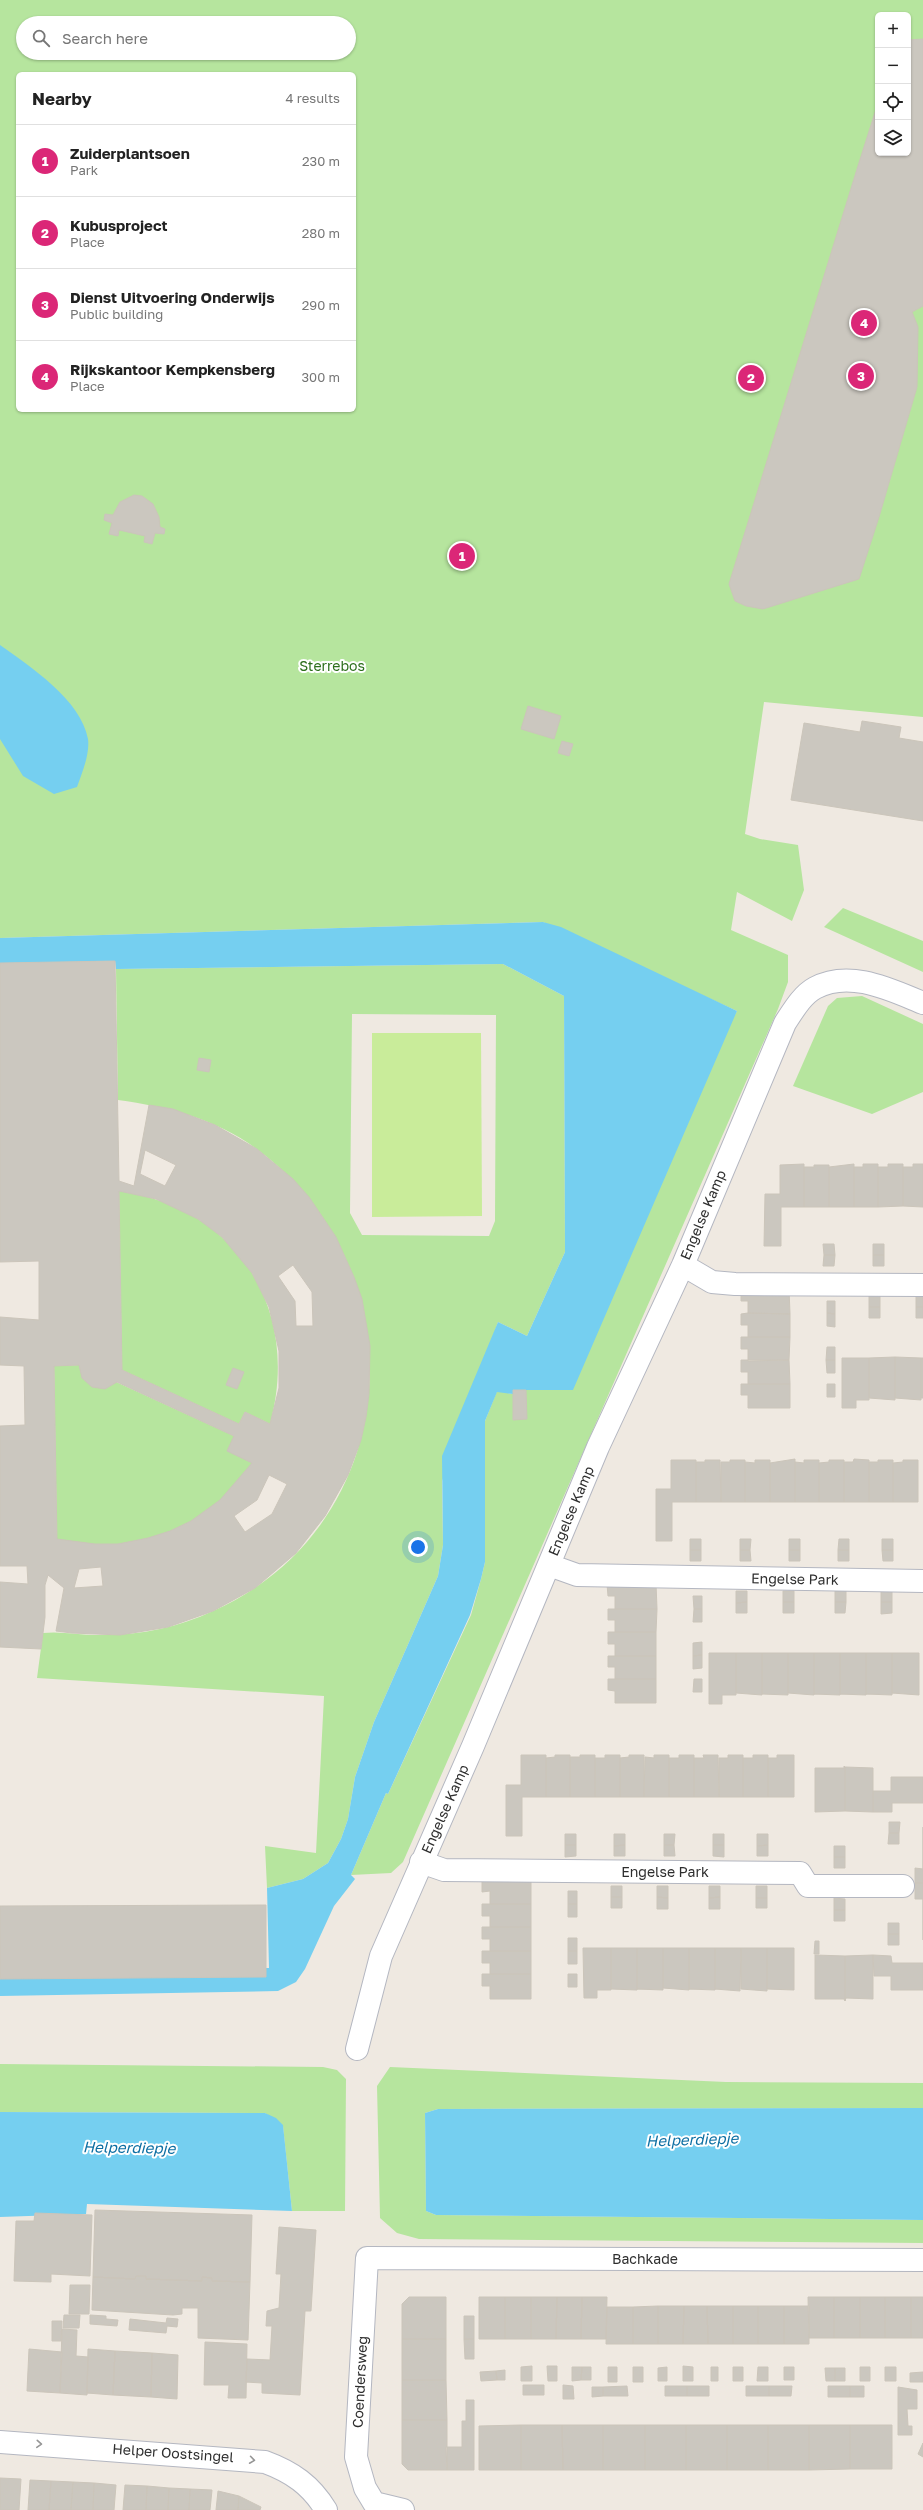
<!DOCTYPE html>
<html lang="en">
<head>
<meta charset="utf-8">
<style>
  body { margin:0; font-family:"Golos Text",sans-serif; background:#f6f6f6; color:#222 }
  .controls { position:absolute; right:12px; top:12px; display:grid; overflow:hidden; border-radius:6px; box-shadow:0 1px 3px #0004 }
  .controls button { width:36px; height:36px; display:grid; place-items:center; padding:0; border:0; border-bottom:1px solid #e0e0e0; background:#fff; color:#222; font:20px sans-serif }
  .you { position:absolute; left:418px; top:1547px; width:14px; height:14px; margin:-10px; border:3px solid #fff; border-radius:50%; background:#1a73e8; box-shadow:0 0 0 6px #1a73e833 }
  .badge { display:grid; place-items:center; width:26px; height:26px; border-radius:50%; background:#db2777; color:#fff; font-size:13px; font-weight:700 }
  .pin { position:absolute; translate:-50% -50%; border:2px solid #fff; box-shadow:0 1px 4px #0006 }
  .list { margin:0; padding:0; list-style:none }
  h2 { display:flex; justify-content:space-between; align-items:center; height:52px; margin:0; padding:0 16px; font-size:17px }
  h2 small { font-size:13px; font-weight:400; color:#767676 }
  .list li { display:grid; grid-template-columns:26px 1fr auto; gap:12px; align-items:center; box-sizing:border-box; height:72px; padding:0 16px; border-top:1px solid #e0e0e0 }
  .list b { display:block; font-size:15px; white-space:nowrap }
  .list p { margin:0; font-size:13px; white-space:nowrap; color:#767676 }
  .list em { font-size:13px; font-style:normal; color:#767676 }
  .icon { flex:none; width:22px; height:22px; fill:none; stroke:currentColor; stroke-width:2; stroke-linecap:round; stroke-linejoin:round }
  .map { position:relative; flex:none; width:923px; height:2510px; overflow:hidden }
  .search { position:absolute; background:#fff; box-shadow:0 1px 3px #0004; left:16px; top:16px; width:340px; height:44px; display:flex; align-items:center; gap:10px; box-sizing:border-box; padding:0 14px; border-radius:22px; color:#767676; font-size:15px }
  .panel { position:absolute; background:#fff; box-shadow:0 1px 3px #0004; left:16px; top:72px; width:340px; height:340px; border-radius:6px }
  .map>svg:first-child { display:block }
  .green { fill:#b6e59e; fill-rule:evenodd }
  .pitch { fill:#c9ec9a }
  .water { fill:#75cff0 }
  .building { fill:#cbc7bf; stroke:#cbc5ba; fill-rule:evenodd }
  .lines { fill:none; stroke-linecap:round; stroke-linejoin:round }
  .street-casing { stroke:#b4b7c1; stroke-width:24 }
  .street { stroke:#fff; stroke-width:22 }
  .oneway { stroke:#969696 }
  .labels { text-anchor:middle; stroke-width:4; stroke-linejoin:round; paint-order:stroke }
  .park-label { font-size:14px; fill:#2c6e1b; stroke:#fff }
  .street-label { font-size:14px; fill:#2e2e2e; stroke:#fff }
  .water-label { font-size:15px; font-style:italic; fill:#0d6fa3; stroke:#fff }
</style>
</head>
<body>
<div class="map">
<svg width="923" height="2510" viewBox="0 0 923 2510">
  <rect width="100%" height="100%" fill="#efe9e1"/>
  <path class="green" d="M0,0H923V717L764,702L745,834L760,839L798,845L804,890L792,921L737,892L731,930L788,955V982L778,1009L403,1862L391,1873L351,1875L386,1793L388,1794L471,1615L481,1579L485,1562V1421L497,1391L512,1394V1390H526L737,1011L543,922L0,938ZM878,15H908V153H878ZM23,23H349V53H23ZM18,74H354V410H18Z
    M843,908L923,941V972L824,927Z
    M503,964L564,996L565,1252L527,1336L498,1322L442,1481L443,1545L438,1576L374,1722L355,1777L348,1819L341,1839L328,1863L303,1879L267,1888L265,1846L316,1853L324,1696L37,1678L43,1633C61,1631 79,1635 97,1635C137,1636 177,1628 213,1611C404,1526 422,1272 258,1150C217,1119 168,1107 118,1100L116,969ZM352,1014L496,1015L495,1221L489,1236L362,1235L350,1213Z
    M862,996L923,1024V1092L872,1114L793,1086L828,1006L837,998Z
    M119,1191C238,1208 301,1310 270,1424L245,1412L239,1424L122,1370Z
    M79,1365L234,1436L252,1463L241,1487L191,1526L112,1553L57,1539L54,1366Z
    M0,2064L323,2067L337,2070L346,2079L345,2211H292L283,2126L265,2113L0,2112Z
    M390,2067L726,2082L923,2083V2108L438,2109L425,2113L426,2211L436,2215L923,2220V2243L419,2239L397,2233L380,2218L377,2086Z"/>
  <path class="pitch" d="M372,1033H481L482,1216L372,1217Z"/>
  <path class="water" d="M0,645C31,667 81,700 88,739C90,754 82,773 77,787L54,794L23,776L0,739Z
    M543,922L561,927L737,1011L573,1390H513V1394L497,1392L485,1421V1562L481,1579L470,1615L388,1794L386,1793L351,1875L355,1879L334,1906L305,1969L296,1982L278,1991L0,1996V1970L269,1968L267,1888L303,1879L328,1863L341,1839L348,1819L355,1777L374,1722L438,1576L443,1545L442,1456L498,1322L527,1336L565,1252L564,996L503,964L116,969L115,961L0,964V938Z
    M923,2108V2220L436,2215L426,2211L425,2113L438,2109Z
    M0,2112L265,2113L276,2118L283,2125L292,2211L87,2204L86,2214L0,2217Z"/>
  <path class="building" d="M923,39V306L912,312L918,327L917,387L879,517L859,579L763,609L746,606L735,601L729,584L857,169L878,103V153H908V40Z
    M134,495L142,496L153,504L159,517L160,527L165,529L164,534L155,533L152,544L144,542L145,536L119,530L118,536L109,534L112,523L104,520L105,514L113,515L120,502Z
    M528,706L561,716L554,739L521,729Z
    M862,721L901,727L899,738L923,742V821L791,800L804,723L860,732Z
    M562,741L573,744L569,756L558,753Z
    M115,961L119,1181L134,1186L149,1105L173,1109L215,1125L257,1149L293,1179L309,1197L336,1237L354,1277L362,1299L370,1346L369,1394L366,1417L361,1440L348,1475L325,1516L296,1553L255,1588L213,1611L168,1627L120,1635L72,1633L56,1631L64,1588L48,1575L45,1585V1617L41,1649L0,1647V1582L28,1584L27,1566H0V1426L25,1425L24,1366L0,1365V1317L39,1320V1261L0,1262V963ZM145,1150L176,1165L165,1186L140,1174ZM119,1191L156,1199L198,1219L222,1237L252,1273L269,1307L279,1351V1388L270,1424L245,1412L239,1424L122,1370ZM293,1265L312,1292L313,1326H296L295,1301L278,1276ZM79,1365L82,1378L92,1387L105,1389L117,1382L234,1436L227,1451L252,1463L220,1500L191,1521L170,1531L148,1538L118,1544H95L57,1539L54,1366ZM269,1475L287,1484L272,1514L245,1532L234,1516L257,1500ZM101,1567L103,1586L74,1588L79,1569Z
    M199,1058L211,1060L209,1072L197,1070Z
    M804,1164V1207H781V1246H764L765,1194H780V1165Z
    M854,1164V1207H829V1167Z
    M863,1164H878V1207H854V1167H863Z
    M888,1164H903V1206L878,1207V1167H888Z
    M913,1164H923V1207L903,1206V1167H913Z
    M814,1165H829V1207H804V1167H814Z
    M823,1244H834L835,1255H824Z
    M873,1244H884V1255H873Z
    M824,1255H835L834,1266H823Z
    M873,1255H884V1266H873Z
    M741,1289H789L790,1314L748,1313V1301H741Z
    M869,1296H880V1307H869Z
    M916,1296H923V1307H916Z
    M827,1301H835V1314L827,1313Z
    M869,1307H880V1318H869Z
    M916,1307H923V1318H916Z
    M748,1313L790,1314V1337H748V1325H741V1314Z
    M827,1313L835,1314V1327L827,1326Z
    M741,1337H790L789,1360L748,1361V1349H741Z
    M827,1347H835V1360H826Z
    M895,1357L921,1358V1400L895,1398Z
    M895,1357V1400L869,1398V1358Z
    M842,1358H869V1400H856V1408H842Z
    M921,1358H923V1398H921Z
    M741,1360H789L790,1384H748V1372H741Z
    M826,1360H835V1373H827Z
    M233,1368L244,1372L237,1389L226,1385Z
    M741,1384H790V1408H748V1395H741Z
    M827,1384H835V1397H827Z
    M513,1390H526L527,1419L513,1420Z
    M795,1459V1502H770V1463Z
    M854,1459L869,1460V1502H844V1462H853Z
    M671,1460H696V1502H672V1541H656V1489H671Z
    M705,1460H720L721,1502H696V1462H705Z
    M730,1460H745V1502H721V1462H730Z
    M755,1460H770V1502H745V1462L755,1463Z
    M804,1460H819V1502H795V1462L804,1463Z
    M829,1460H844V1502H819V1463L829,1462Z
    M878,1460H893V1502H869V1462H878Z
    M903,1460H918V1502H893V1463L903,1462Z
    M690,1539H701V1550H690Z
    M740,1539H751L750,1550H740Z
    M789,1539H800V1550H789Z
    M839,1539H849V1550H838Z
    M882,1539H893V1550H882Z
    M690,1550H701V1561H690Z
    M740,1550H750L751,1561H740Z
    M789,1550H800V1561H789Z
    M838,1550H849V1561H838Z
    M882,1550H893V1561H883Z
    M607,1584H656L657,1609H615V1596H608Z
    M736,1591H747V1602L736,1603Z
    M783,1591H794V1602H783Z
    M835,1591H846V1602H835Z
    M881,1591H892V1602H881Z
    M693,1596H702V1609H694Z
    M747,1602V1613H736V1603Z
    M783,1602H794V1613H783Z
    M835,1602H846L845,1613H835Z
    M881,1602H892V1613L881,1614Z
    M608,1609H657L656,1632H615V1620H608Z
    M694,1609H702V1622H693Z
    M608,1632H656V1656H615V1644H608Z
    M702,1642V1655L693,1656V1643Z
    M709,1653H736V1695H722V1704H709Z
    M736,1653H762V1695L736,1693Z
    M762,1653H788V1695L762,1694Z
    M788,1653H814V1695L788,1693Z
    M814,1653H840V1695L814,1694Z
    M840,1653H866V1695L840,1694Z
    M866,1653H892V1695L866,1694Z
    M892,1653H919V1695L892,1693Z
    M702,1655V1668L693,1669V1656Z
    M608,1656H656V1679H615V1667H608Z
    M608,1679H656V1703H615V1691L608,1690Z
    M694,1679H702V1692H693Z
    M521,1755H546V1797H522V1836H506V1785H521Z
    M555,1755H570V1797H546V1758L555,1757Z
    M580,1755H595V1797H570V1757H580Z
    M605,1755H620V1797H595V1758H605Z
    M629,1755H644V1797H620V1758L629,1757Z
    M654,1755H669V1797H644L645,1757L654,1758Z
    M679,1755H694V1797H669V1758H679Z
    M703,1755H718L719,1797H694V1758H704Z
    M728,1755H743V1797H719V1758H728Z
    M753,1755H768V1797H743V1758H753Z
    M777,1755H794V1797H768V1758H777Z
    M844,1766L845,1767V1811L815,1812V1768H844Z
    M845,1767L873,1768V1812L845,1811Z
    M891,1777H923V1803H892V1812H873V1791H891Z
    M889,1822H900L899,1833H889Z
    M923,1827V1883H915V1868L923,1869Z
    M889,1833H899V1844H888Z
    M565,1834H576V1845H565Z
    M614,1834H625V1845L614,1846Z
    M664,1834H675L674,1845H664Z
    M713,1834H724V1845H713Z
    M757,1834H768V1845L757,1846Z
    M565,1845H576V1856L565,1857Z
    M625,1845V1856H614V1846Z
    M664,1845H674L675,1856H664Z
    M713,1845H724V1857L713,1856Z
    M768,1845V1856H757V1846Z
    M834,1846H845V1857H834Z
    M834,1857H845V1868H834Z
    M482,1880H531V1904H490V1891L482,1892Z
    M915,1883H923V1940V1899H915Z
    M611,1886H622V1897H611Z
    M657,1886H668V1898L657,1897Z
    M709,1886H720V1897L709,1898Z
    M756,1886H767V1898H756Z
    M568,1891H577V1904H568Z
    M611,1897H622V1908H611Z
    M657,1897L668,1898V1909H657Z
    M720,1897V1909H709V1898Z
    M756,1898H767V1908H756Z
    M834,1898L845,1899V1910H834Z
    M482,1904H531V1927H490V1916H482Z
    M568,1904H577V1917H568Z
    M266,1905V1977L0,1979V1906Z
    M834,1910H845V1921H834Z
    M888,1923H899V1934H888Z
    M482,1927H531V1951H490V1939H482Z
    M888,1934H899V1945H888Z
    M568,1938H577V1951H568Z
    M815,1941H819V1954H814Z
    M583,1948H611V1990H597V1998H584Z
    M611,1948H637V1990L611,1989Z
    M637,1948H663V1990L637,1989Z
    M663,1948H689V1990L663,1988Z
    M689,1948H715V1990L689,1989Z
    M715,1948H741L740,1991L715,1989Z
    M741,1948H767V1991L741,1989Z
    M767,1948H794V1990L767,1989Z
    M482,1951H531V1974H490V1963H482Z
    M568,1951H577V1964H568Z
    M815,1955L845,1956V2001L844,1999H815Z
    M873,1955V1999L846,1998L845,2001V1956Z
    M873,1955L891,1956L892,1963H923V1990H891V1976H874Z
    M482,1974H531V1999H490V1986H482Z
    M568,1974H577V1987H568Z
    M95,2210L252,2215L250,2282L212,2281V2278L202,2277V2281L146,2279V2276H136L135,2279L93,2277Z
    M35,2213L92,2215L90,2276L51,2274V2282L14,2281L16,2221H34Z
    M279,2227L316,2230L311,2311H305L300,2395L262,2393V2383L246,2382L247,2359L270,2360L272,2326H266L267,2311L279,2308L281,2274H276Z
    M136,2276H146V2279L202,2281V2277L212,2278V2281L250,2282L248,2340L198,2338V2308H182V2314L173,2315L92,2310L93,2277L135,2279Z
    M70,2285H90L89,2314H69Z
    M409,2297H446V2339H402V2304Z
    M479,2297H505V2339H479Z
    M505,2297H531V2339H505Z
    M531,2297H557L556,2339H531Z
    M557,2297H582L581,2339H556Z
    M582,2297H607L606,2339H581Z
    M808,2297H834V2338H809Z
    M834,2297H860V2338H834Z
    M860,2297H885V2338H860Z
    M885,2297H911V2338H885Z
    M911,2297H923V2338H911Z
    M658,2306V2344H633V2307Z
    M658,2306H684L683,2344H658Z
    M684,2306H707L708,2344H683Z
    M707,2306H733V2344H708Z
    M733,2306H758V2344H733Z
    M758,2306H784V2344H758Z
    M784,2306H809V2344H784Z
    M607,2307H633V2344H606Z
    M64,2315H80L79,2328H63Z
    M90,2315L106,2316V2319L118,2320L117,2326L90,2324Z
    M464,2316H474V2339H464Z
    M167,2318L178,2319L177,2327L167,2326L166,2333L129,2330L130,2319L166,2323Z
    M52,2321H62L61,2341H52Z
    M62,2329L77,2330L76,2356L88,2357L87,2395L60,2393Z
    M402,2339H446V2380H402Z
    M464,2339H474V2359H465Z
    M205,2342L247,2344L246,2398H228L229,2385H204Z
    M29,2349L62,2352L60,2393L27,2391Z
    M88,2349L115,2351L113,2395L87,2393Z
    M115,2351L152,2353L151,2397L113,2395Z
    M152,2353L178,2355L177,2399L151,2397Z
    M532,2366V2381H521V2367Z
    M547,2366H557V2381H548Z
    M683,2366L693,2367V2381H683Z
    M572,2367H582L581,2380L572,2381Z
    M582,2367H591V2380H581Z
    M608,2367H617V2382H608Z
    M633,2367H643V2382H633Z
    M667,2367V2381H658V2368Z
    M711,2367H718V2381H711Z
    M733,2367H743V2381H733Z
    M758,2367H768V2381H757Z
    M784,2367H794V2380H784Z
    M860,2367H870V2381H860Z
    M885,2367H896V2381H885Z
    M825,2368H835V2381H826Z
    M835,2368H845V2381H835Z
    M505,2370V2380H497L496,2371Z
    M496,2371L497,2380L481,2381L480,2372Z
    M923,2372V2382H910V2373Z
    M402,2380H446L447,2420H402Z
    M523,2385H544V2395H523Z
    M563,2385L573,2386L574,2399H563Z
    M627,2386L628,2396H603V2387Z
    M665,2386H687V2396H665Z
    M687,2386H709V2396H687Z
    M746,2386H769V2396H746Z
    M769,2386H792L791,2396H769Z
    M828,2386H850V2397H828Z
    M850,2386H864V2397H850Z
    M592,2387H603V2396L592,2397Z
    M898,2387L917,2390V2409H907L908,2426H912V2435H898Z
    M466,2400H474V2470H447L446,2447H462V2421H466Z
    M402,2420H447V2470H408L402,2464Z
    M521,2425V2470H479V2426Z
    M521,2425H562L563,2470H521Z
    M562,2425H603V2470H563Z
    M603,2425H645V2470H603Z
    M645,2425H686V2470H645Z
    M686,2425H727V2470H686Z
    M727,2425H768V2470H727Z
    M768,2425H809V2470H768Z
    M809,2425H850V2469L809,2470Z
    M850,2425H892V2469H850Z
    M923,2443V2457L918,2454Z
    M0,2478L21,2479L19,2510H0Z
    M30,2480L51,2481L49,2510H28Z
    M51,2481L73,2482L71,2510H49Z
    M73,2482L94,2483L93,2510H71Z
    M94,2483L116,2485L114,2510H93Z
    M125,2485L147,2486L146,2510H123Z
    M147,2486L169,2488L168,2510H146Z
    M169,2488L190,2489L189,2510H168Z
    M190,2489L212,2490L210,2510H189Z
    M218,2491L239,2496L238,2510H216Z
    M239,2496L261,2507L260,2510H238Z"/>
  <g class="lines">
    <defs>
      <path id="street" d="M683,1265L712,1282L735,1284L923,1285
        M549,1565L577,1575L923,1581
        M421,1862L444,1870L800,1873L808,1886H903
        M357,2049L381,1956L473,1746L598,1447L683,1265L785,1023C793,1011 802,995 815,988C850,969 891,990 923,1003
        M0,2442L265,2462C292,2472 311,2485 326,2510
        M403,2510L374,2503L365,2488L356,2457L367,2258L923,2260"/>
    </defs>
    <use href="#street" class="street-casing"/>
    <use href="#street" class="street"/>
  </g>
  <defs><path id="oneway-chevron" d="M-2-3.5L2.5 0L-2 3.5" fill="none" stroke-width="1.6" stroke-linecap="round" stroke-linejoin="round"/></defs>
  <g class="oneway">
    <use href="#oneway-chevron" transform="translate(39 2444) rotate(4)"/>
    <use href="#oneway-chevron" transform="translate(252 2460) rotate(8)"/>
  </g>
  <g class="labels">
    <g class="park-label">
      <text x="332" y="671">Sterrebos</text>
    </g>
    <g class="street-label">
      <text transform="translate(703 1215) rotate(-67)" y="5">Engelse Kamp</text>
      <text transform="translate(571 1511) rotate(-67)" y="5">Engelse Kamp</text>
      <text transform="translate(795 1579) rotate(1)" y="5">Engelse Park</text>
      <text transform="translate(445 1809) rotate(-66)" y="5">Engelse Kamp</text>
      <text x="665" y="1877">Engelse Park</text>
      <text x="645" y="2264">Bachkade</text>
      <text transform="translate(360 2382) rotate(-87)" y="5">Coendersweg</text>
      <text transform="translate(173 2453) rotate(4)" y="5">Helper Oostsingel</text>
    </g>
    <g class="water-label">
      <text transform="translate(692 2140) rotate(-2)" y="5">Helperdiepje</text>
      <text transform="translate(129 2148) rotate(1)" y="5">Helperdiepje</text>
    </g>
  </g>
</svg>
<div class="controls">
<button>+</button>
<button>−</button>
<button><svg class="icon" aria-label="locate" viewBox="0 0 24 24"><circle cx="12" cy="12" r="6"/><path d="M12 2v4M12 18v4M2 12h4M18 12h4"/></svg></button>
<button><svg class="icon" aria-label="layers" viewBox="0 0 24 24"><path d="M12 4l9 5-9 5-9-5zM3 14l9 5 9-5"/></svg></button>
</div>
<div class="you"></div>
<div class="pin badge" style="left:462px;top:556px">1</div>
<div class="pin badge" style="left:751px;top:378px">2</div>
<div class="pin badge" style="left:861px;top:376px">3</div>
<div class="pin badge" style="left:864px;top:323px">4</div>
<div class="search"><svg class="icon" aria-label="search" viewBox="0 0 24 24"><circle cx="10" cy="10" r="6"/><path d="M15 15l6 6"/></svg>Search here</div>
<section class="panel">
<h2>Nearby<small>4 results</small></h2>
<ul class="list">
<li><span class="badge">1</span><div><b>Zuiderplantsoen</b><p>Park</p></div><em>230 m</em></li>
<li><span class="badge">2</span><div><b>Kubusproject</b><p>Place</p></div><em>280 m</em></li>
<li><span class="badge">3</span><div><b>Dienst Uitvoering Onderwijs</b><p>Public building</p></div><em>290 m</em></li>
<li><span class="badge">4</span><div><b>Rijkskantoor Kempkensberg</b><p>Place</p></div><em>300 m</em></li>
</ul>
</section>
</div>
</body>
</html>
